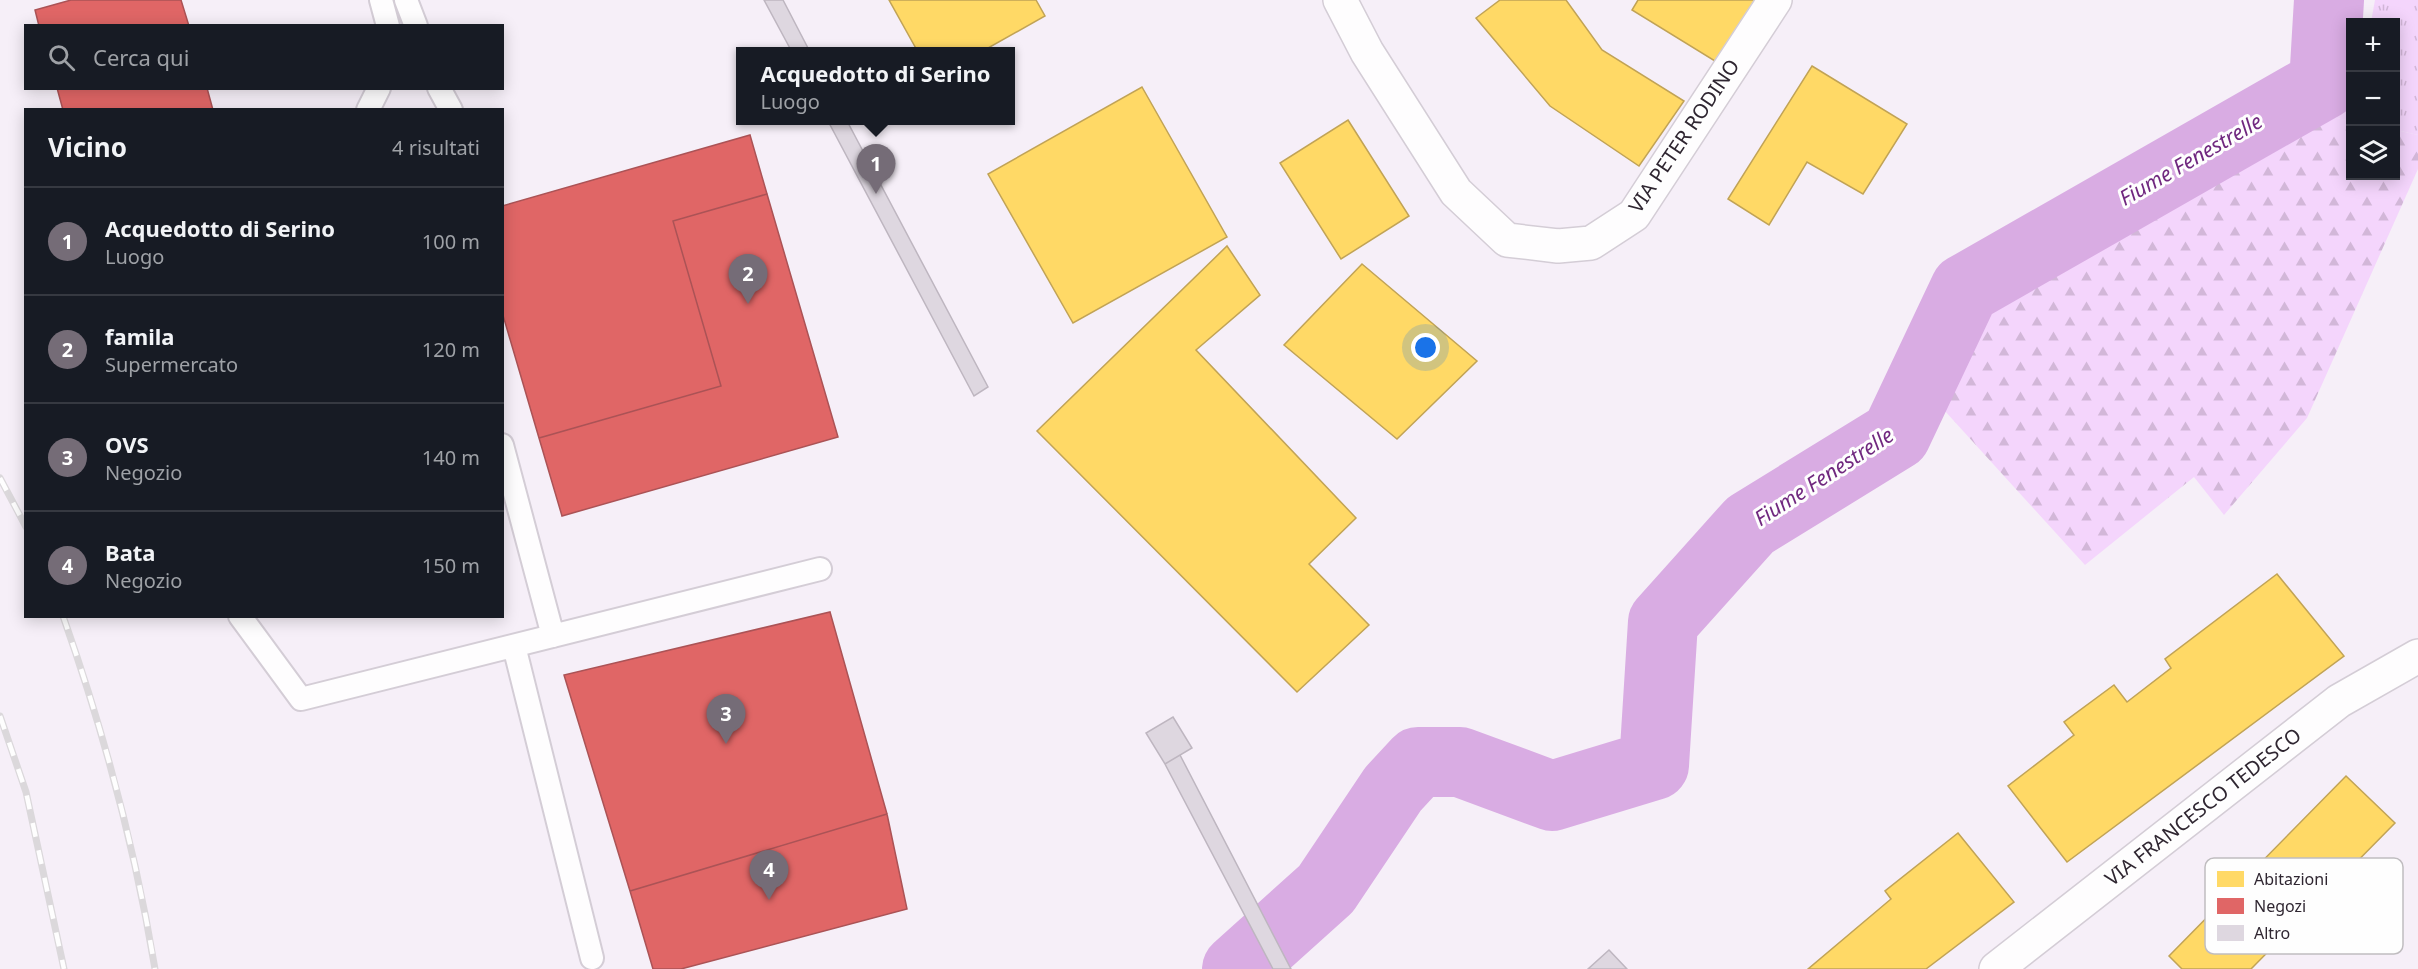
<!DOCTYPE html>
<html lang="it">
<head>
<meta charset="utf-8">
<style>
  body { margin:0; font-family:"Noto Sans",sans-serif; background:#242831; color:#f1f3f6 }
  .controls { position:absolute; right:18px; top:18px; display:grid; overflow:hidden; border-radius:0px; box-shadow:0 3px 15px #0003 }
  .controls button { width:54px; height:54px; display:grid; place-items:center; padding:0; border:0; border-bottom:2px solid #363941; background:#171b24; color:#f1f3f6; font:30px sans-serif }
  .you { position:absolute; left:1426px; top:348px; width:21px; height:21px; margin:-15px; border:4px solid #fff; border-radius:50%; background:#1a73e8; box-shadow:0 0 0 9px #1a73e833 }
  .badge { display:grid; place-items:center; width:39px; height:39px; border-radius:50%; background:#756c77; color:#fff; font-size:20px; font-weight:700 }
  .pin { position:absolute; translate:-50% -50px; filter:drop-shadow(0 2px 3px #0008) }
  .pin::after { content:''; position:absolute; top:32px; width:21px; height:18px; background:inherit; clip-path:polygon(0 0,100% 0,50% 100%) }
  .popup { position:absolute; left:736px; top:47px; width:279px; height:78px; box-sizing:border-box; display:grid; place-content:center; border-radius:0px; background:#171b24; filter:drop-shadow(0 2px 4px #0005); font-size:20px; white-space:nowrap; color:#9ea1a6 }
  .popup b { font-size:22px; color:#f1f3f6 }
  .popup::after { content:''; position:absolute; left:50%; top:100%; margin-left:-12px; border:12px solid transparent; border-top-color:#171b24 }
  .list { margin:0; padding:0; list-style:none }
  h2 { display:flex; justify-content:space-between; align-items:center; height:78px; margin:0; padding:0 24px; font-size:26px }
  h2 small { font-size:20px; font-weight:400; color:#9ea1a6 }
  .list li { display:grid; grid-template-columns:39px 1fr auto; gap:18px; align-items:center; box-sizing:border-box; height:108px; padding:0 24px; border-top:2px solid #363941 }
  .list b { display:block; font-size:22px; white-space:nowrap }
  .list p { margin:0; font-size:20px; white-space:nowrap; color:#9ea1a6 }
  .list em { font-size:20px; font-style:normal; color:#9ea1a6 }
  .icon { flex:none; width:33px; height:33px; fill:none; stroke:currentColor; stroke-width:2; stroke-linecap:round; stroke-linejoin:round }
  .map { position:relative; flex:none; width:2418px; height:969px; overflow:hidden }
  .search { position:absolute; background:#171b24; box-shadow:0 3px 15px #0003; left:24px; top:24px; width:480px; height:66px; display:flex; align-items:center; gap:15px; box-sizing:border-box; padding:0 21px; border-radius:0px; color:#9ea1a6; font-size:22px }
  .panel { position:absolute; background:#171b24; box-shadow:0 3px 15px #0003; left:24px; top:108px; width:480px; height:510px; border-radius:0px }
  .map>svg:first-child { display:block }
  .grass { fill:url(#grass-tufts) }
  .forest { fill:url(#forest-firs) }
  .homes { fill:#ffd966; stroke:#c1a356; stroke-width:1.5 }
  .shops { fill:#e06666; stroke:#ab5356; stroke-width:1.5 }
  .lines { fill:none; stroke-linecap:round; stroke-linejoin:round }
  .river { stroke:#d9ace3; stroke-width:70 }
  .building { fill:#ded7e0; stroke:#beb6c0; stroke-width:1.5 }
  .service-casing { stroke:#d4cdd6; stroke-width:26 }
  .minor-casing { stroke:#d4cdd6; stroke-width:36 }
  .tertiary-casing { stroke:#d4cdd6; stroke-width:36 }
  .service { stroke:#fefdfe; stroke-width:22 }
  .minor { stroke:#fefdfe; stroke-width:33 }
  .tertiary { stroke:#fefdfe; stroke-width:33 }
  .rail-casing { stroke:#dbd8db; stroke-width:7 }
  .rail { stroke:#fefefe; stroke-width:4.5; stroke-dasharray:14; stroke-linecap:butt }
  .labels { text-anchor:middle; stroke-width:6; stroke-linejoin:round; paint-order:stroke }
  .street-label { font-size:20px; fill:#2f2631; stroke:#fefefe }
  .water-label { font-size:21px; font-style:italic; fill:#70287f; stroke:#fefefe }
  .key { fill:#fefefe; stroke:#c0bdc0; stroke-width:1.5 }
  .key-label { font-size:16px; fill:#2f2631 }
</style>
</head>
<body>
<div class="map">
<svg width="2418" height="969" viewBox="0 0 2418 969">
  <defs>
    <pattern id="grass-tufts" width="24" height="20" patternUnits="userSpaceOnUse" patternTransform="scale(1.5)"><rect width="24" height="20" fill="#f4d5fc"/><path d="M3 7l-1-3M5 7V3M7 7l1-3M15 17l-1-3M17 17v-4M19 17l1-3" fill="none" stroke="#d2b7d8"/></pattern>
    <pattern id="forest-firs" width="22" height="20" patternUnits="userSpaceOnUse" patternTransform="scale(1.5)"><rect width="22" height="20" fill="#f4d5fc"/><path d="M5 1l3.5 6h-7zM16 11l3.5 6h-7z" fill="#d2b7d8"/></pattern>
  </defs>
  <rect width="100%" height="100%" fill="#f6eff8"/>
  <path class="grass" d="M2375,0H2418V135L2396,130V22H2371Z
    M2350,83V121L2328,116Z"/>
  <path class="forest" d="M2328,116L2350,121V176H2396V130L2418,135V169L2307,418L2224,515L2194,477L2085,565L1934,399L2016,275Z"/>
  <path class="homes" d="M889,0H1036L1045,16L981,52H918Z
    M1500,0H1566L1602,50L1684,101L1639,166L1550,106L1476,18Z
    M1638,0H1765L1723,66L1632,10Z
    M1812,66L1907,124L1863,194L1807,162L1769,225L1728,199Z
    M1142,87L1227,237L1073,323L988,174Z
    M1348,120L1409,216L1341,259L1280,163Z
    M1227,246L1260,295L1196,350L1356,518L1309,564L1369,625L1297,692L1037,431Z
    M1362,264L1477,361L1397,439L1284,345Z
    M2277,574L2344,656L2067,862L2008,786L2074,735L2064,722L2114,685L2127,702L2171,668L2165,659Z
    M2346,776L2395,823L2251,969H2182L2169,956Z
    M1958,833L2014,902L1926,969H1808L1891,899L1885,891Z"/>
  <path class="shops" d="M71,0H181L189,26H39L35,10Z
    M57,88H207L213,110H63Z
    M750,135L767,194L673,221L721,386L539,438L502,312V206Z
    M767,194L838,437L562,516L539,438L721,386L673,221Z
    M830,612L887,814L630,891L564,675Z
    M887,814L907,909L681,969H653L630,891Z"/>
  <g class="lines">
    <path class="river" d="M1237,969L1326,889L1393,789L1418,762H1460L1552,796L1654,765L1663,622L1750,525L1896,435L1965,289L2324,84L2329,0"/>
  </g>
  <path class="building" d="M764,0H783L810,52H792Z
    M828,121H847L988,387L974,396Z
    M1173,717L1192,748L1165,764L1146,733Z
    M1180,755L1291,969H1273L1165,764Z
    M1609,950L1627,969H1588Z"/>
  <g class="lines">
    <defs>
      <path id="service" d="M381,0L388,26
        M406,0L416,26
        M439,88L451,110
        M368,110L379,88
        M502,445L553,636
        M240,616L301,699L820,569
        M514,646L592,958"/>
      <path id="minor" d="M1340,0L1367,52L1456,192L1507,240L1558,246L1591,243L1634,215L1775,0"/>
      <path id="tertiary" d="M1996,969L2339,701L2418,656"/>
    </defs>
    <use href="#service" class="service-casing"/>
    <use href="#minor" class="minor-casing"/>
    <use href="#tertiary" class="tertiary-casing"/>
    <use href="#service" class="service"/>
    <use href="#minor" class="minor"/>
    <use href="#tertiary" class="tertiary"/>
    <defs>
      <path id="rail" d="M0,478L26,527
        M63,616C104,732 135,848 155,969
        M0,716L26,792L64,969"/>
    </defs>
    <use href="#rail" class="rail-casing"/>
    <use href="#rail" class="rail"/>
  </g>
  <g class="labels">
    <g class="street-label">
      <text transform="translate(1684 136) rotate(-56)" y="7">VIA PETER RODINO</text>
      <text transform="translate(2203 807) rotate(-38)" y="7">VIA FRANCESCO TEDESCO</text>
    </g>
    <g class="water-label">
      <text transform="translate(2191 160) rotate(-30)" y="7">Fiume Fenestrelle</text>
      <text transform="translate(1824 477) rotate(-33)" y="7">Fiume Fenestrelle</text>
    </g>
  </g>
  <rect x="2205" y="858" width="198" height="96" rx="9" class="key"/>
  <rect x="2217" y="871" width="27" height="16" fill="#ffd966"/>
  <rect x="2217" y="898" width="27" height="16" fill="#e06666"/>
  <rect x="2217" y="925" width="27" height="16" fill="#ded7e0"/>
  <g class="key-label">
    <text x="2254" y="885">Abitazioni</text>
    <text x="2254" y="912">Negozi</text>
    <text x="2254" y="939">Altro</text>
  </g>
</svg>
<div class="controls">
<button>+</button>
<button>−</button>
<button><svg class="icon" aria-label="layers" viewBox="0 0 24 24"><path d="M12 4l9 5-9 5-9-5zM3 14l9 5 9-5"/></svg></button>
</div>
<div class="you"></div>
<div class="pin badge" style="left:876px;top:194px">1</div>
<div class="popup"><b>Acquedotto di Serino</b>Luogo</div>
<div class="pin badge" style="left:748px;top:304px">2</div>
<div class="pin badge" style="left:726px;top:744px">3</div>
<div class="pin badge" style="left:769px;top:900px">4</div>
<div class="search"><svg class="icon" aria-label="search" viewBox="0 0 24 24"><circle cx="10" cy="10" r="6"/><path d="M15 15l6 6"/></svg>Cerca qui</div>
<section class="panel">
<h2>Vicino<small>4 risultati</small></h2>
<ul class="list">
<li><span class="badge">1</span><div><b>Acquedotto di Serino</b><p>Luogo</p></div><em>100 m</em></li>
<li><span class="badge">2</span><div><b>famila</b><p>Supermercato</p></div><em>120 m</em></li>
<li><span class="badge">3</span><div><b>OVS</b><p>Negozio</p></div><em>140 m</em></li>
<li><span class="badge">4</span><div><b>Bata</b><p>Negozio</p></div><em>150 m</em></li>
</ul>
</section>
</div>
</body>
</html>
